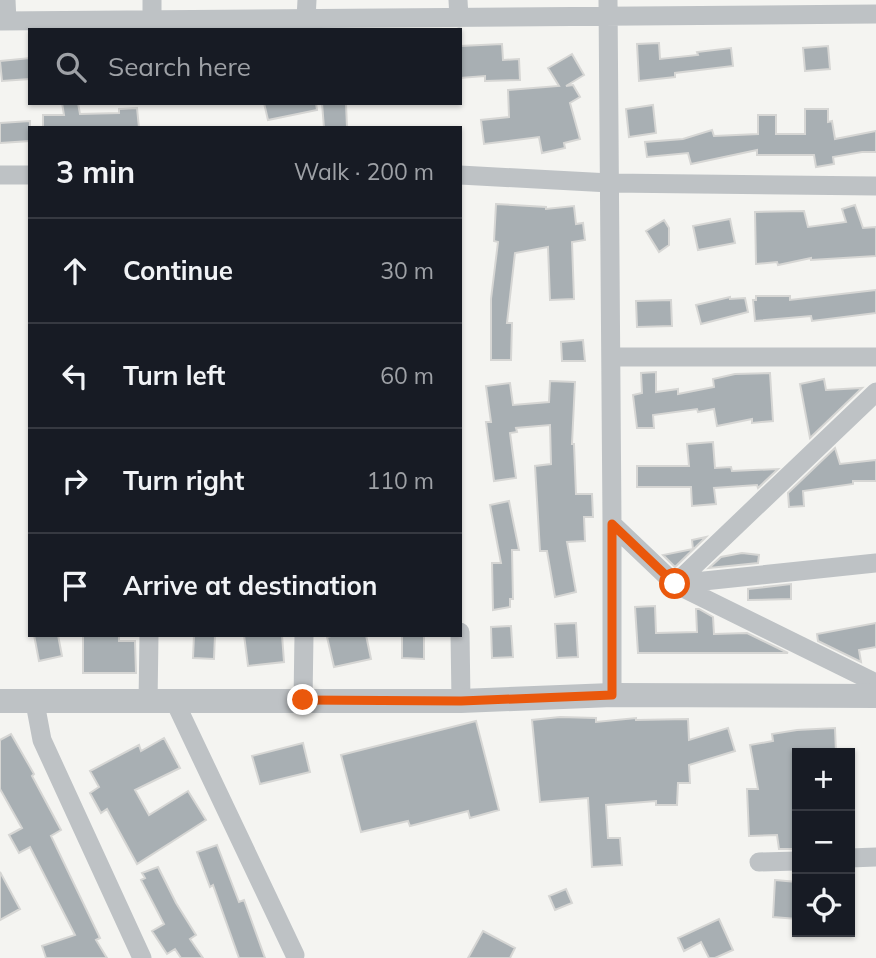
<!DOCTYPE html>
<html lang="en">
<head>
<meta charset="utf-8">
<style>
  body { margin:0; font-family:Mulish,sans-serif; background:#242831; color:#f1f3f6 }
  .controls { position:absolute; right:21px; bottom:21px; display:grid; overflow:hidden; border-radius:0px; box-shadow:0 2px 5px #0004 }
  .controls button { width:63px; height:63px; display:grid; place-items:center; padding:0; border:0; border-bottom:2px solid #363941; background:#171b24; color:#f1f3f6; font:35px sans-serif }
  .stop { position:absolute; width:21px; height:21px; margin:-16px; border:5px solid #ea580c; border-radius:50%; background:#fff }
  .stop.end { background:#ea580c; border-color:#fff; box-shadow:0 2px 7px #0008 }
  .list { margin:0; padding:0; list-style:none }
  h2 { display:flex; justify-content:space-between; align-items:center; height:91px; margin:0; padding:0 28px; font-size:30px }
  h2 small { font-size:23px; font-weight:400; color:#9ea1a6 }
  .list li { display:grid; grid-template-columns:46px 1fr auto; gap:21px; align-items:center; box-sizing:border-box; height:105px; padding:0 28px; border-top:2px solid #363941 }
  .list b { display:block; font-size:26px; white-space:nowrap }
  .list em { font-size:23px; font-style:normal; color:#9ea1a6 }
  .icon { flex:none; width:38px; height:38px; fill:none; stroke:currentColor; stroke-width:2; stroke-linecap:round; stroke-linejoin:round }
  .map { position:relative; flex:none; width:876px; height:958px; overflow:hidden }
  .search { position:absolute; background:#171b24; box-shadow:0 2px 5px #0004; left:28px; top:28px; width:434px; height:77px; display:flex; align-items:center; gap:18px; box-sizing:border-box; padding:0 24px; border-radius:0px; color:#9ea1a6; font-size:26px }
  .panel { position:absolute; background:#171b24; box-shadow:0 2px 5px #0004; left:28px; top:126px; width:434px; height:511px; border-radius:0px }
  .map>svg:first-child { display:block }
  .building { fill:#a8afb3; stroke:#d6d6d4; stroke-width:2 }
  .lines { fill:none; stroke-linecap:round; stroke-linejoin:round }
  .minor { stroke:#bec2c5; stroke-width:19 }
  .tertiary { stroke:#bec2c5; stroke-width:24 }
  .route { stroke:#ea580c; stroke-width:9 }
</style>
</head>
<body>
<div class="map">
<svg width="876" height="958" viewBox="0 0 876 958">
  <rect width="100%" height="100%" fill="#f4f4f1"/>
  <path class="building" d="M659,43L660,59L698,55L697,52L731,48L733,66L675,73V77L639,81L637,44Z
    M502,44L503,60L519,59L520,80L485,81V76L460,78V46Z
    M828,46L830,69L805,71L803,48Z
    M572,54L584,75L566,86L573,85L580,97L570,103L580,139L564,143L565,148L542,153L539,137L484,144L481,120L509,117L508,90L559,86L548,68Z
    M30,58V79L2,81L0,61Z
    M62,103H78L80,114L119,113V109L137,108L139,128H43V115H64Z
    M264,103H316L317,110L268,120Z
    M322,103H346L347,128H324Z
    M653,105L656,133L629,137L626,109Z
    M805,109H828V122L832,121L835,139L876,131V152H862L833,157L834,164L816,167L814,155H757V150L691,164L688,153L647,157L645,142L683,139L712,130L714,136L758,134V115H776V134H805Z
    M30,121V141L0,143V123Z
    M496,204L546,207V209L574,206L576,224L583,223L585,240L572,242L574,299L550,300L548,247L515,253L507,323H512L511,360H491V299L498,242L494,241Z
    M855,205L863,228L876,227V256L811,260V258L778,265L777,262L756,264L755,212L804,211L808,227L846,222L842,209Z
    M730,219L735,243L698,250L693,226Z
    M664,220L669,228V245L659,252L646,231Z
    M876,290V313L812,321L811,316L755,321L753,300H756V296H790V300Z
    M730,297V299L745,298L748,312L701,324L696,305Z
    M671,300L672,326L637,327L636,301Z
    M583,340L585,361H562L561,342Z
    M656,372V392L678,389V394L714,387L713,379L735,374L770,373L773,421L752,423V419L717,426L714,409L698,412L697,409L653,415L654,428H637L633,395L642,393L641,373Z
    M824,379L826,390L862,388L810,438L800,384Z
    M550,381L575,382L572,444H574L576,494H592L593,517H584L585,541L567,542L576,592L555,597L547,551H540L535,466L551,464L550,425L516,428L517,432L510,433L516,478L494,481L486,422H491L486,386L510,383L513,405L549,402Z
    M713,442L715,468L731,467L732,471L778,469L758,488L757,485L714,488L716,504L692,506L691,487H637V466H689L687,444Z
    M835,448L840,464L876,460V481H853V484L803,491L804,506L789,507L788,493Z
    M509,501L519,550H512L513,599H510V607L493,610L492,563H501L490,505Z
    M706,537L675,567L663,555L693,549L692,540Z
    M742,553L759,555L758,563L709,568L721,557Z
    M791,584V599L748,600V589Z
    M655,606L656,633L697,632L696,609H699L713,617L714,634L747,633L788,653H638L635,607Z
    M576,623L578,657L557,658L555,624Z
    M876,623V647L859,650L861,662L818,641L817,634Z
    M511,626L513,657L492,658L491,627Z
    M34,635H58L62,656L39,661Z
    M83,635H119V641H135L136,673H83Z
    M194,635H215L214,659L193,658Z
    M244,635H282L284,662L248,666Z
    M335,635H366L371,659L334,667L327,637Z
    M402,635H424V659L402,658Z
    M560,717L596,718V722L636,718V720L688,719L689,740L728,728L735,751L689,765L690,783H678L677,805H656V801L606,805L608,838H620L622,865L592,867L588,798L540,802L532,720Z
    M476,721L499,810L470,818L468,811L410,826L408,821L361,832L341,755Z
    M835,728L836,753H797V849H779L777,835L749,836L747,789H758L750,745L773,741L772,734L797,730Z
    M11,734L34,774L32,776L61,830L51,836L100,938L96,940L107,958H46L42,946L75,935L30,847L19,853L9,835L22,828L0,789V740Z
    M164,738L180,768L135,790L149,815L188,791L206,820L137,864L107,809L101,813L90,793L99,787L90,771L139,745L141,751Z
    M303,743L310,772L260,784L252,756Z
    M217,845L239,902L244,900L265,958H239L213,885L210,887L197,852Z
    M158,867L176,903L196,935L190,939L203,958H181L175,949L167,954L152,931L164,924L141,880L145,878L142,873Z
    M0,872L20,909L0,920Z
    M775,880L797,882V919L773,917Z
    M566,889L572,903L555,910L549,896Z
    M719,919L733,950L715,958H709L701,942L684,951L678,938Z
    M483,931L515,948L510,958H468Z"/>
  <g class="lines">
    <path class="minor" d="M6,0L7,21
      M152,0V20
      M458,0L459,18
      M608,0L612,524
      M306,19L307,0
      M0,21L876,14
      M0,175H30
      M460,175L610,183L876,186
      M611,357H876
      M876,392L675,584L876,683
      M460,632L461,701
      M612,695V524L675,584L876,563
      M303,700L304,635
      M175,702L295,955
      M35,703L42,740L142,958
      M148,703L149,635
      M850,858L876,857
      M759,862L797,861"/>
    <path class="tertiary" d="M0,701H461L612,695L876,696"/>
  </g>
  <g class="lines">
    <path class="route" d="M303,700L461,701L612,695V524L675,584"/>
  </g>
</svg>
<div class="controls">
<button>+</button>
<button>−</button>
<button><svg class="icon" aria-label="locate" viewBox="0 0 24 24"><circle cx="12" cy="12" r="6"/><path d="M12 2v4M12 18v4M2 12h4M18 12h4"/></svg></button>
</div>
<div class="stop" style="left:675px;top:584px"></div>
<div class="stop end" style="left:303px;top:700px"></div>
<div class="search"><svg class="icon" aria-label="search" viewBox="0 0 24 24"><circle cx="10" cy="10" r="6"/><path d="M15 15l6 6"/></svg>Search here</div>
<section class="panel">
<h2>3 min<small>Walk · 200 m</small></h2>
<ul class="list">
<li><svg class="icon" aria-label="ahead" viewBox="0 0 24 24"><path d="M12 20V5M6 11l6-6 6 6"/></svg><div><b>Continue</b></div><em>30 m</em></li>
<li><svg class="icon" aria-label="left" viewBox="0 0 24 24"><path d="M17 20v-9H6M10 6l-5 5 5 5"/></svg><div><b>Turn left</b></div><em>60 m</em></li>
<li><svg class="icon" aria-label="right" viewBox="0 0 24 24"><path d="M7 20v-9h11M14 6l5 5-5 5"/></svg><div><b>Turn right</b></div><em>110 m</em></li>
<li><svg class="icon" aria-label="arrive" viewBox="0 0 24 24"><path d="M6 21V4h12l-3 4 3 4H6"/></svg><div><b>Arrive at destination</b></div></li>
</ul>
</section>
</div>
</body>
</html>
